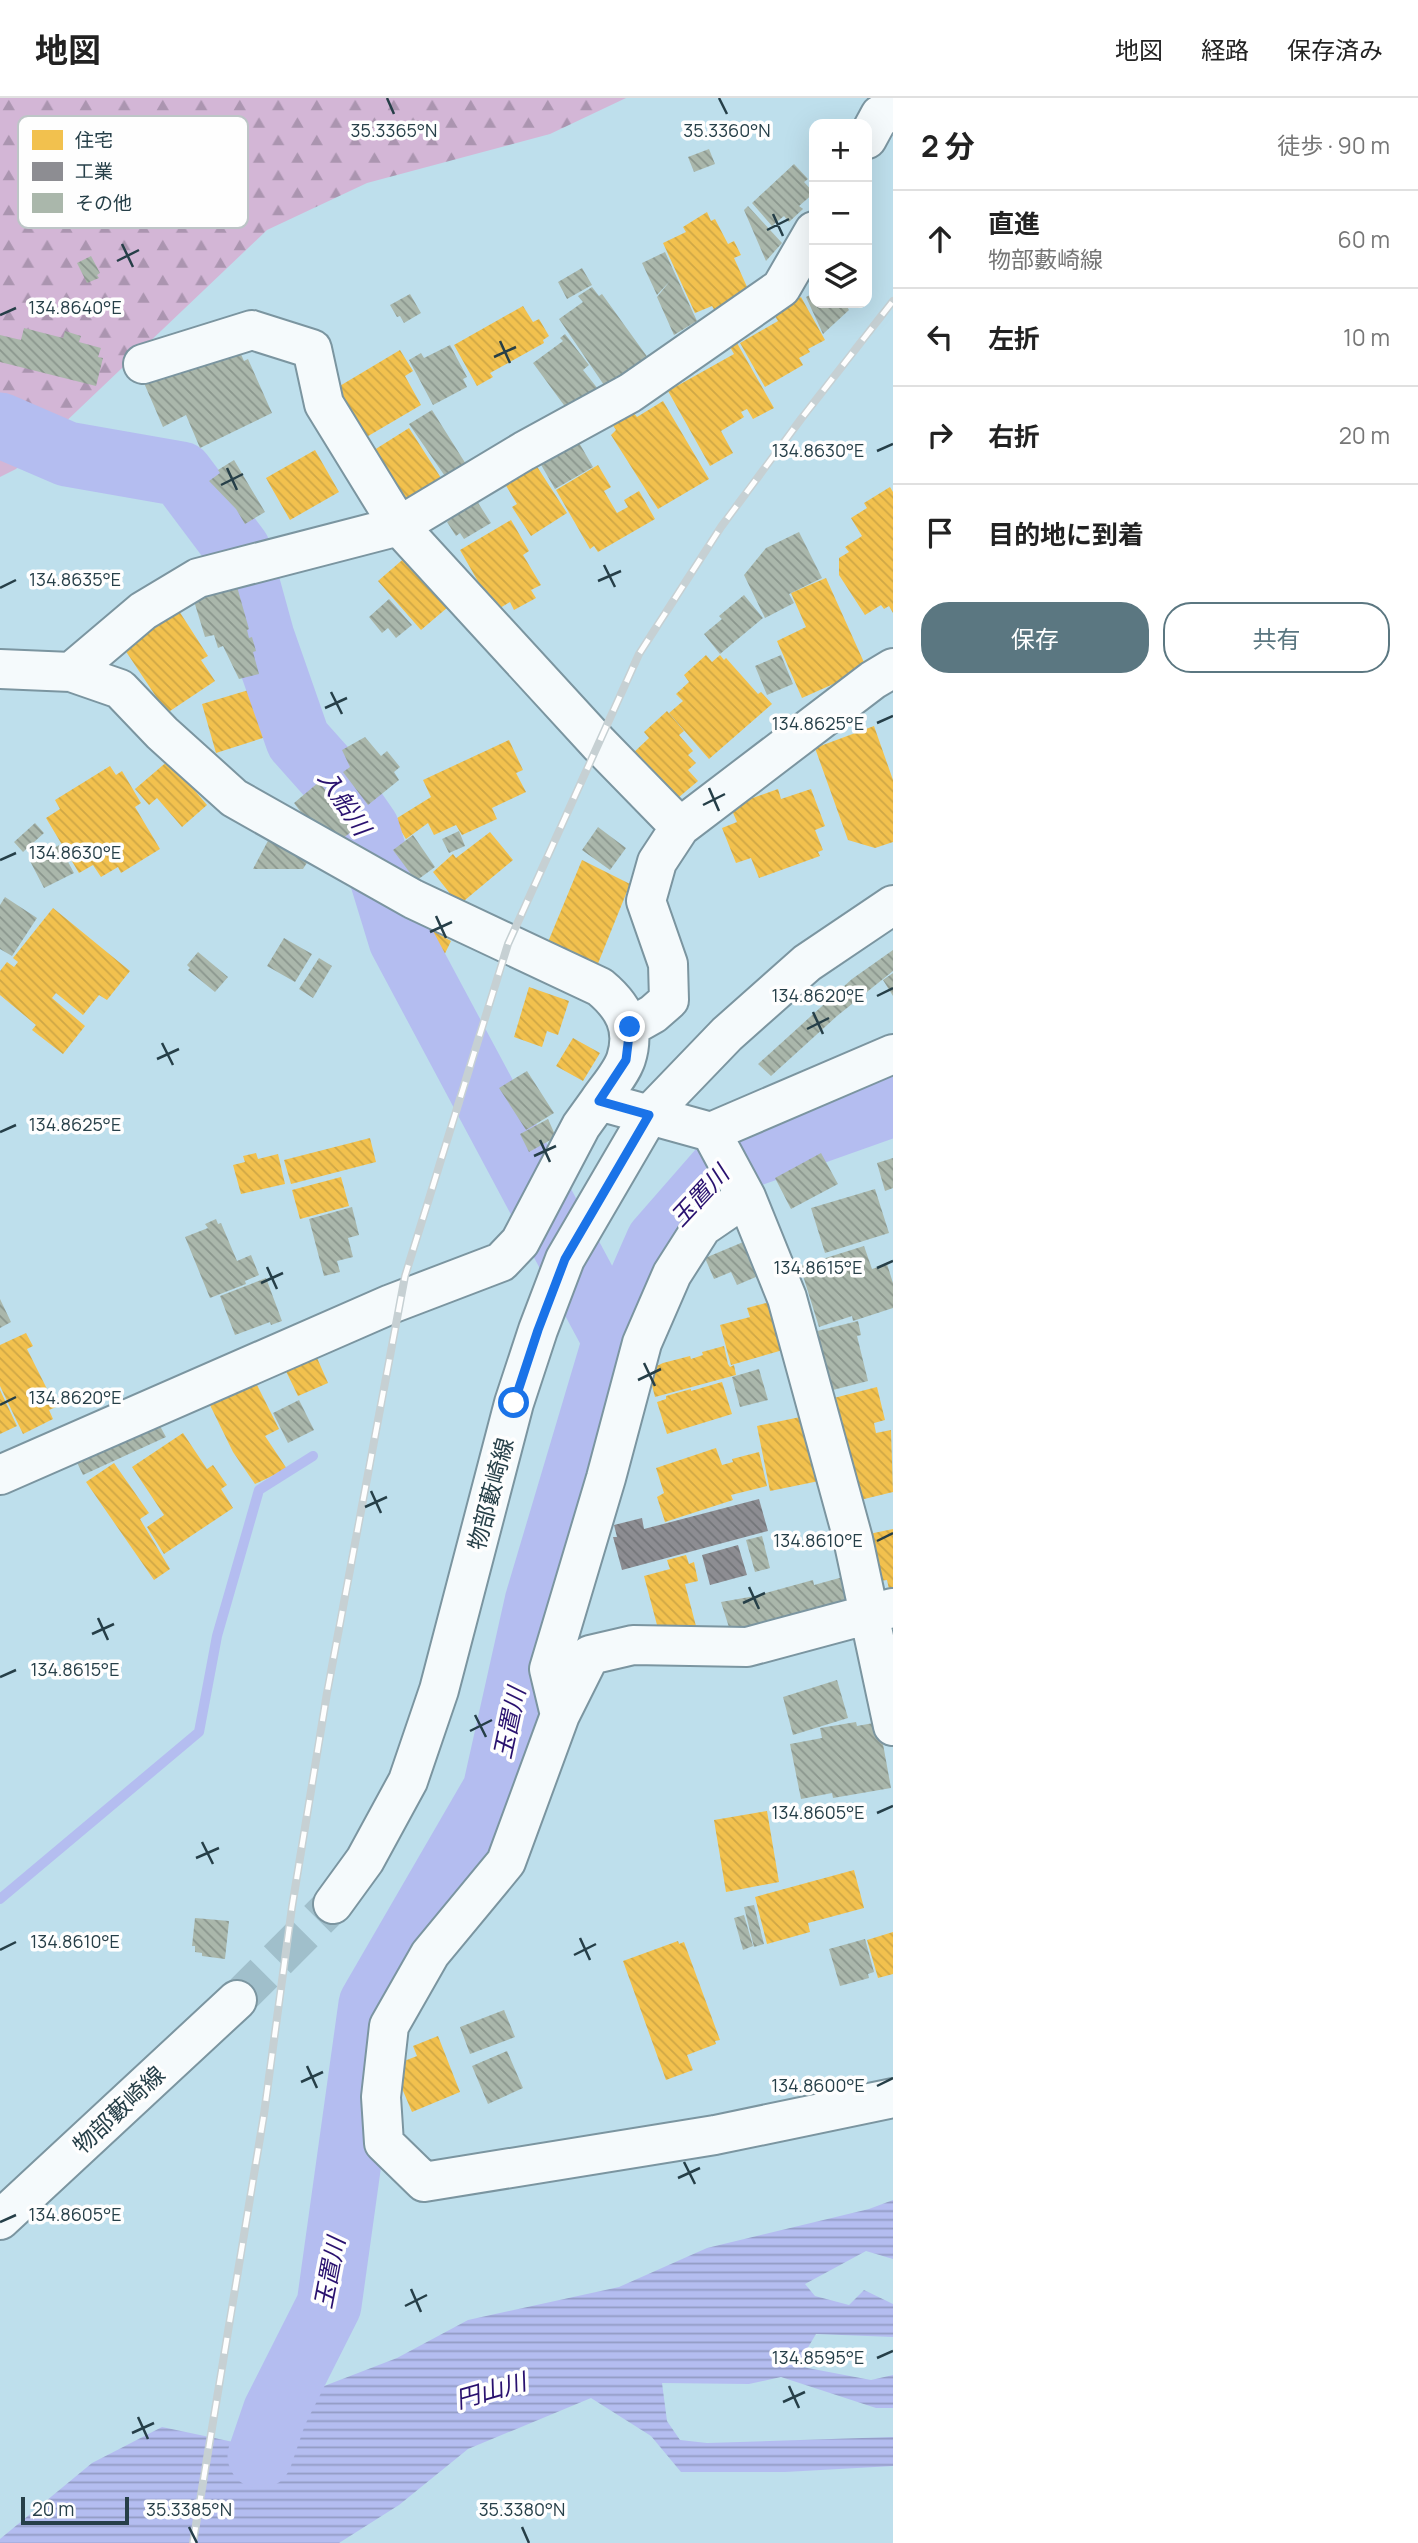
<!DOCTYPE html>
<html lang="ja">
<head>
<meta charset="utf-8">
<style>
  body { margin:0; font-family:Manrope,"Noto Sans JP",sans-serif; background:#f6f6f6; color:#222 }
  .controls { position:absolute; right:21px; top:21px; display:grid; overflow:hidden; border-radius:14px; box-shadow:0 7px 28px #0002 }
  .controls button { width:63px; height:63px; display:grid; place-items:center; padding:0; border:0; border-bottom:2px solid #e0e0e0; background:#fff; color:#222; font:35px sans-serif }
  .scale { position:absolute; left:21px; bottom:18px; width:108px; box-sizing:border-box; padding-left:7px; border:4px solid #263f48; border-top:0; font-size:19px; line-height:24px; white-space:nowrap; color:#263f48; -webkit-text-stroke:5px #fefefe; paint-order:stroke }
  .stop { position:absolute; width:21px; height:21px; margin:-16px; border:5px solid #1a73e8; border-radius:50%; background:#fff }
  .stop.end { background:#1a73e8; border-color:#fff; box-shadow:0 2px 7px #0008 }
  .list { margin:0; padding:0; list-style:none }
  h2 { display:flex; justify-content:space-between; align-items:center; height:91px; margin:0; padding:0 28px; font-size:30px }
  h2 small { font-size:23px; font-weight:400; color:#767676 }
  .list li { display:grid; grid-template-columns:46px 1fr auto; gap:21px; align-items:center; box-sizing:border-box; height:98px; padding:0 28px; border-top:2px solid #e0e0e0 }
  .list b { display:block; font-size:26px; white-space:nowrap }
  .list p { margin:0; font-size:23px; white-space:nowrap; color:#767676 }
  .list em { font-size:23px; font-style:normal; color:#767676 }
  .actions { display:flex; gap:14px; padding:21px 28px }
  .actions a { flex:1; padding:16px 0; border:2px solid #5b7781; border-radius:28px; text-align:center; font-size:24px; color:#5b7781 }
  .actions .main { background:#5b7781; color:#fff }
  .icon { flex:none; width:38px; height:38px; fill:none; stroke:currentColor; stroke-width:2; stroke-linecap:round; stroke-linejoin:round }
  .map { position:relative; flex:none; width:893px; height:2445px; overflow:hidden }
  header { display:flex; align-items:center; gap:42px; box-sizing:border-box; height:98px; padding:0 35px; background:#fff; border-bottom:2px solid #e0e0e0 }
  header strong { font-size:33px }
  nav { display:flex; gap:38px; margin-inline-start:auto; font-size:24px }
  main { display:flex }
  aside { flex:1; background:#fff }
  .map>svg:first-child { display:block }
  .forest { fill:url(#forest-firs) }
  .water { fill:url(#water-rules) }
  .homes { fill:url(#homes-back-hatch) }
  .industry { fill:url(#industry-back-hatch) }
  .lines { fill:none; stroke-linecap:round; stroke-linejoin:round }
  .stream { stroke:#b4bdf0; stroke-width:10 }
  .river { stroke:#b4bdf0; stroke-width:65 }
  .building { fill:url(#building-back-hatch) }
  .major-tunnel { stroke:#a0bfcb; stroke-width:38; stroke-dasharray:38 19; stroke-linecap:butt }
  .minor-casing { stroke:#7b95a0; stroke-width:42 }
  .major-casing { stroke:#7b95a0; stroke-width:42 }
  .minor { stroke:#f5fafc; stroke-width:38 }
  .major { stroke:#f5fafc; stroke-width:38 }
  .rail-casing { stroke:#c6d0d3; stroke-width:8 }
  .rail { stroke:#fefefe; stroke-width:5; stroke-dasharray:16; stroke-linecap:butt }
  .route { stroke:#1a73e8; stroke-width:9 }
  .ticks { fill:none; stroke:#263f48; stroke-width:2.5 }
  .labels { text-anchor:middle; stroke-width:7; stroke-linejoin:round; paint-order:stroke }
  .street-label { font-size:23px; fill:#263f48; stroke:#fefefe }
  .water-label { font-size:24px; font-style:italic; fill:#29116f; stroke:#fefefe }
  .key { fill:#fefefe; stroke:#bdc5c7; stroke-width:2 }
  .key-label { font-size:19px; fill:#263f48 }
  .ticks-label { font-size:18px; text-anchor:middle; fill:#263f48; stroke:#fefefe; stroke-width:7; stroke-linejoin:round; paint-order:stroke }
</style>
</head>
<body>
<header>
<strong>地図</strong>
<nav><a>地図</a><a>経路</a><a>保存済み</a></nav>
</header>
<main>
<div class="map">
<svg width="893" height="2445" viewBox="0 0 893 2445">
  <defs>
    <pattern id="forest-firs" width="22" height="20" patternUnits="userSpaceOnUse" patternTransform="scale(1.75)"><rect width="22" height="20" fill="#d3b6d6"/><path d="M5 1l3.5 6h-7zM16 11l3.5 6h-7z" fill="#ab95b0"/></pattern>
    <pattern id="water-rules" width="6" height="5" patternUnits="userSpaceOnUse" patternTransform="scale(1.75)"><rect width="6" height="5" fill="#b4bdf0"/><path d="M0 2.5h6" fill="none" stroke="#929bc4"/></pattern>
    <pattern id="homes-back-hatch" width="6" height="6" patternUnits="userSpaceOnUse" patternTransform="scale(1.75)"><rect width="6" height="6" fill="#f2c14e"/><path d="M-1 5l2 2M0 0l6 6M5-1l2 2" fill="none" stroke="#cfa746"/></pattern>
    <pattern id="industry-back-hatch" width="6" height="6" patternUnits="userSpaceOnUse" patternTransform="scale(1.75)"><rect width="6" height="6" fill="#8d8d92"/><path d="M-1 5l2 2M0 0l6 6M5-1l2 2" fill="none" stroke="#737579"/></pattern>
    <pattern id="building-back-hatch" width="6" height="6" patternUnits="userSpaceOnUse" patternTransform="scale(1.75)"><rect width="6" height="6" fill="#aab7ab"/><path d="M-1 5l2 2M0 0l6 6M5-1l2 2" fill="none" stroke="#8a968d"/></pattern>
  </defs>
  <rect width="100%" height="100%" fill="#bedfec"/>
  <path class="forest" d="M0,0H626L550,36L367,85L267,132L16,371L0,379Z"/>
  <path class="water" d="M893,2102V2161L866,2153L805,2186L815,2198L849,2207L864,2192L893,2206V2239L816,2236L797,2268L871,2282L893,2277V2310H876L781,2279L749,2286L662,2285L667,2323L680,2342L707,2345L893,2339V2368L785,2374H681L651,2338L591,2300L468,2351L399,2407L339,2445H0V2441L92,2365L162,2329L238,2345L251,2310L319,2290L397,2260L468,2222L619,2189L707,2150L869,2111Z"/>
  <path class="homes" d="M707,114L711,123L715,121L728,146L734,143L741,157L734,160L748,191L715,213L712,208L695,215L663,145L686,134L683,129Z
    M801,199L825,242L808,251L810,254L799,260L803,267L765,289L740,245L778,223L772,213Z
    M523,208L533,224L539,221L549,238L543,242L544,245L490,275L493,279L477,288L454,247Z
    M737,245L774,310L753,321L747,311L741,314L744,319L721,333L733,355L710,368L668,293L734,256L730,249Z
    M400,252L413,273L405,278L421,307L358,344L328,295Z
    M663,303L709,381L658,411L611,337L616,332L612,326L633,314L637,319Z
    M409,330L441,380L404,404L371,354Z
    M315,352L339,394L290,422L266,380Z
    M536,367L567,415L531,438L512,409L517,406L505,386Z
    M598,367L611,389L604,393L617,415L628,409L624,402L639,393L655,421L598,454L594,448L590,451L556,392Z
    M890,389L893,394V515L889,508L884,511L881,507L865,517L839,477V460L849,454L845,449L862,438L851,420L867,410L864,405Z
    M511,422L529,453L523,457L541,487L531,492L536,500L514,512L510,504L495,513L460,452Z
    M408,457L448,509L421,532L378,483Z
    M826,480L867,571L802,600L777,543L806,529L791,495Z
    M179,513L208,558L201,562L215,583L167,615L123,549Z
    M706,557L712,564L720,557L724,562L726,560L758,596L761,594L772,606L709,661L669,615L683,603L676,596L689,584L684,577Z
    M252,591L266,639L216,655L202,606Z
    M667,613L684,633L679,637L693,653L688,657L696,665L688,672L698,683L672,705L631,657L649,640L644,634Z
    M874,628L893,682V744L875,750L848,742L815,650Z
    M509,642L523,672L516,675L526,694L492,710L497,721L462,737L456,727L434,737L428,725L406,741L394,722L431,699L423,682Z
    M169,662L207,707L182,729L157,700L149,707L135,691Z
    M110,668L116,677L122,673L141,705L135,709L160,751L121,775L118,769L101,779L93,767L79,775L46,720L60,711L55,702Z
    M778,691L781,701L811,691L825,728L815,732L823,752L818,754L820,758L759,780L751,760L736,765L722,730L737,724L730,708Z
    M490,734L513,762L459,807L433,774L453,756L456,760Z
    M582,762L630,786L597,868L548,844Z
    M53,810L130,873L107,902L99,897L83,917L56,895L52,900L85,928L63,956L32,932L36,927L0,897V873L7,864L14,869L18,864L13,860Z
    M403,816L451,843L437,872L418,861L400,821Z
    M529,889L569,903L558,937L547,933L542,949L514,939Z
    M573,940L600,955L583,983L556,968Z
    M370,1040L376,1064L291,1086L284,1062Z
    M256,1055L258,1061L278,1056L285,1086L241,1096L233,1067L245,1064L243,1058Z
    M341,1079L349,1108L300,1121L292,1092Z
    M774,1203L790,1250L731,1267L720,1227L750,1219L747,1210Z
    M26,1235L33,1248L27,1251L56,1309L49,1312L53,1321L23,1336L0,1288V1247Z
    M724,1248L728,1266L730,1269L734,1267L736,1277L655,1299L648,1272L663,1265L690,1258L691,1261L703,1257L702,1254Z
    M314,1253L328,1285L298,1298L283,1267Z
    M254,1281L279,1331L265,1338L287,1371L255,1386L233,1354L208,1303Z
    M722,1284L732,1316L667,1336L657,1304L666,1301V1298L691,1291V1293Z
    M877,1289L885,1322L874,1325L876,1335L891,1332L893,1394L856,1403L830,1301Z
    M0,1292L17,1328L0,1336Z
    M805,1318L819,1383L770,1393L757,1328Z
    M183,1335L207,1371L213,1367L227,1387L221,1391L233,1410L164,1456L147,1429L164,1417L132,1369Z
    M716,1350L722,1367L733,1364L732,1361L759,1354L767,1388L731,1397L733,1402L665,1424L657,1399L664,1395L656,1370Z
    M114,1365L149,1415L140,1421L170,1471L154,1482L86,1384Z
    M893,1431V1505H892L887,1482L879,1483L869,1436Z
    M686,1457L689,1466L694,1464L698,1483L685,1486L697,1532L661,1542L644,1478L670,1471L667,1462Z
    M767,1713L779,1784L726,1794L714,1722Z
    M854,1772L864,1810L808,1825L810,1834L767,1846L755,1799Z
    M893,1834V1876L878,1880L867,1842Z
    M678,1843L679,1846L684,1844L720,1942L715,1943L716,1946L687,1957L693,1972L666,1982L623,1863Z
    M438,1938L460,1994L412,2014L401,1988L389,1969L417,1958L413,1948Z"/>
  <path class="industry" d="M759,1401L768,1433L622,1472L613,1439H617L614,1427L642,1420L644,1431Z
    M738,1447L747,1477L710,1487L702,1457Z"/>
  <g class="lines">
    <path class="stream" d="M0,1801L199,1634L217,1538L259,1392L313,1358"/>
    <path class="river" d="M0,327L67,356L181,376L238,452L262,539L298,642L331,679L367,731L401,842L615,1242
      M260,2358L275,2314L329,2207L371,1906L495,1692L537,1504L615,1242L658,1144L727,1065L893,1006"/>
  </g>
  <path class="building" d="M709,51L715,66L694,74L688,59Z
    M794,66L808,81L804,84L814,95L799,108L803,111L789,124L784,118L772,128L752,105Z
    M748,108L782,145L766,163L744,112Z
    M665,154L697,223L674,237L657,199L670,183L657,197L642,165Z
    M91,158L100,175L97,177L99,180L87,185L77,165Z
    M582,170L592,187L567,201L558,184Z
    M592,189L599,198L602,196L651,264L606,290L559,221L583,204L578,198Z
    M814,195V205H845L849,212L823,236L806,199Z
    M410,196L421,215L404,225L400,218L397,219L390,207Z
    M24,230L63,240L65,233L81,238L79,244L101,250L98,259L103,260L96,288L0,264V237L21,242Z
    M565,236L589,267L583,272L598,291L569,314L533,265L563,243L560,240Z
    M450,247L467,279L463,281L467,289L433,307L409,262L421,255L424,260Z
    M238,250L244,263L248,261L272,315L200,350L186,317L163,329L144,285L180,268Z
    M432,312L469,371L449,384L409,326Z
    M578,343L593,369L555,391L540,365Z
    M234,362L265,414L245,426L236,411L209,383L220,375L218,372Z
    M475,400L491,425L464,441L460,435L456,438L447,424L451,421L449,417Z
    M799,434L822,480L789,496L794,505L765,520L744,477L766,450Z
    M234,478L249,531L247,532L249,540L252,539L256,553L253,554L259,576L239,581L223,548L218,550L214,537L205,539L194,503Z
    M744,497L763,520L720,556L704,536L722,521L719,518Z
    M389,501L412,527L396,540L388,530L382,535L369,519Z
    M781,557L793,586L767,597L755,568Z
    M365,639L381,658L387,653L400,669L394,674L399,682L368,707L343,674L350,669L342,652Z
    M319,684L356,730L337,745L320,739L294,705Z
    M35,725L44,735L23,754L14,744Z
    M598,729L626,750L610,772L582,752Z
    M459,733L465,748L449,755L442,741Z
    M413,737L435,769L416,783L393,752Z
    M270,739L310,760L303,771H253Z
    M59,747L74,775L44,790L30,763Z
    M5,799L37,820L12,858L0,851V807Z
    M284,840L312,856L295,884L267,868Z
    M893,852V873L837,918L771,978L758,966L852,881Z
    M198,854L228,879L215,894L188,872L190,870L187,867Z
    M319,860L332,868L313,900L299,891Z
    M893,875V898L883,882Z
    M527,973L554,1015L526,1032L499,990Z
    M548,1021L556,1039L529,1054L520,1036Z
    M821,1055L838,1086L791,1111L775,1080Z
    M893,1060V1090L885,1093L877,1065Z
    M875,1091L889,1135L825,1155L811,1110Z
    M352,1109L359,1137L348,1140L353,1159L337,1163L340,1174L324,1178L309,1121Z
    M216,1121L218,1126L221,1125L237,1163L251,1157L259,1177L245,1183L246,1186L210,1200L185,1139L208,1130L205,1126Z
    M748,1142L763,1176L737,1187L731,1174L714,1181L705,1160Z
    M864,1148L872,1171L887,1166L893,1185V1210L853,1223L852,1218L819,1229L800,1168Z
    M266,1180L282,1223L271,1227L270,1224L235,1237L220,1198Z
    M0,1201L11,1224L0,1230Z
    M858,1223L861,1237L857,1238L868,1283L829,1293L813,1234Z
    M759,1271L768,1302L740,1309L732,1279Z
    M299,1302L314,1332L288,1345L273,1315Z
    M155,1319L166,1339L83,1377L73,1356Z
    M762,1438L770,1470L755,1474L746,1442Z
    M843,1479L853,1513L733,1542L721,1504L755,1498L813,1482L814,1487Z
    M837,1582L848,1620L793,1637L783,1599Z
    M856,1624L857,1628L879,1624L891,1690L833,1700L832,1695L801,1701L790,1646L822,1640L820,1630Z
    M754,1807L764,1846L754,1849L744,1809Z
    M744,1817L753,1848L743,1852L734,1820Z
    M195,1820L229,1823L225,1861L202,1858V1855L195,1854V1848H192Z
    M865,1841L874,1874L868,1876L869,1880L840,1888L829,1851Z
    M504,1912L515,1939L470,1956L460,1929Z
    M507,1953L523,1990L488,2006L472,1968Z"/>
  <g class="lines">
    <path class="major-tunnel" d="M237,1902L333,1806"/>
    <defs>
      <path id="minor" d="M867,41L880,17L893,15
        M143,266L252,232L312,251L324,306L399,428L599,646L680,729
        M0,571L71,574L120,591L162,635L234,700L413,801L600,889C623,908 636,930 626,961C621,976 607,991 599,1003
        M71,574L143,513L198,480L399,428L524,353L630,295L781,190L814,133
        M630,929L653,916L669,902L668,866L646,803L657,764L680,729L873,582L893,570
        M711,1034L746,1099L787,1200L853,1441L893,1628
        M746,1099L702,1129L672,1176L642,1245L606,1380L549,1571L560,1617L506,1764L430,1856L389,1928L381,1999L384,2045L424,2084L715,2037L893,2000
        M0,1377L391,1206L501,1164L520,1144L581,1028L599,1003L711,1034L893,956
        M560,1617L590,1557L633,1547L747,1549L892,1510"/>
      <path id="major" d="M333,1806L365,1762L408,1683L439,1592L514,1305L538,1232L565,1161L649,1017L727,936L807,865L893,807
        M0,2122L237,1902"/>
    </defs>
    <use href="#minor" class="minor-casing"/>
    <use href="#major" class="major-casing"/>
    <use href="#minor" class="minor"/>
    <use href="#major" class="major"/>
    <defs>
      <path id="rail" d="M193,2445L264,2016L292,1809L327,1595L405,1178L508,846L639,556L721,429L801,321L893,203"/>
    </defs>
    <use href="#rail" class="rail-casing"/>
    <use href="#rail" class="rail"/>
  </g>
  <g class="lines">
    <path class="route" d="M514,1305L538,1232L565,1161L649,1017L599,1003L626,962L630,929"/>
  </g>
  <path class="ticks" d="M387,0L394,16M719,0L727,16M773,116L783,138M767,132L789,121M122,146L133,169M117,163L139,152M0,217L16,210M500,243L510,265M494,259L516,249M877,353L893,346M227,370L237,392M221,387L243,376M604,467L615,489M598,483L621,473M0,490L16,482M331,594L342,616M325,610L347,600M877,625L893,618M709,690L719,713M703,707L725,696M0,762L16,755M436,818L446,840M430,834L452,824M877,898L893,890M813,914L823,936M807,931L829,920M162,945L173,967M157,961L179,951M0,1034L16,1027M540,1042L550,1064M534,1058L556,1048M267,1169L277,1191M877,1170L893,1163M261,1185L283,1175M644,1265L655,1288M638,1282L661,1271M0,1307L16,1299M371,1393L381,1415M365,1409L387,1399M877,1443L893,1435M749,1489L759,1511M743,1505L765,1495M98,1520L108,1542M92,1536L114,1526M0,1579L16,1572M475,1617L486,1639M470,1633L492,1622M877,1715L893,1708M202,1744L213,1766M196,1760L219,1750M580,1840L590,1862M0,1852L16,1844M574,1857L596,1846M307,1968L317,1990M301,1984L323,1974M877,1988L893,1980M684,2064L695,2086M678,2080L700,2070M0,2124L16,2117M411,2191L421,2214M405,2208L427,2197M877,2260L893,2253M789,2288L799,2310M783,2304L805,2294M138,2319L148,2341M132,2335L154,2325M189,2429L197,2445M522,2429L529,2445"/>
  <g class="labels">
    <g class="street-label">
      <text transform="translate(491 1396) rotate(-75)" y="8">物部藪崎線</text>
      <text transform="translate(119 2012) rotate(-43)" y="8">物部藪崎線</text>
    </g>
    <g class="water-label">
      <text transform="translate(344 705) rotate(56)" y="8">入船川</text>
      <text transform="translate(700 1098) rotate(-47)" y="8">玉置川</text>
      <text transform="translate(510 1625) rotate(-78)" y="8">玉置川</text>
      <text transform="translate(330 2175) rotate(-79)" y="8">玉置川</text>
      <text transform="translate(491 2293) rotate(-16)" y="8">円山川</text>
    </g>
  </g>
  <rect x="18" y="18" width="230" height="112" rx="10" class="key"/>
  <rect x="32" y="32" width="31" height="20" fill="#f2c14e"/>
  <rect x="32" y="64" width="31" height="19" fill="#8d8d92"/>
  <rect x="32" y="95" width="31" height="20" fill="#aab7ab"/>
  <g class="key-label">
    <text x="75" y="49">住宅</text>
    <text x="75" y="80">工業</text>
    <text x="75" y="112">その他</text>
  </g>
  <g class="ticks-label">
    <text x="394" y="39">35.3365°N</text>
    <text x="727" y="39">35.3360°N</text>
    <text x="75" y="216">134.8640°E</text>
    <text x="818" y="359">134.8630°E</text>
    <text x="75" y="488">134.8635°E</text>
    <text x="818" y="632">134.8625°E</text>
    <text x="75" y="761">134.8630°E</text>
    <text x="818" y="904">134.8620°E</text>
    <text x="75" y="1033">134.8625°E</text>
    <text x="818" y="1176">134.8615°E</text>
    <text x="75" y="1306">134.8620°E</text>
    <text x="818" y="1449">134.8610°E</text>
    <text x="75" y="1578">134.8615°E</text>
    <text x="818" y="1721">134.8605°E</text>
    <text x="75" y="1850">134.8610°E</text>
    <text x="818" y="1994">134.8600°E</text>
    <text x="75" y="2123">134.8605°E</text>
    <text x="818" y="2266">134.8595°E</text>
    <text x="189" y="2418">35.3385°N</text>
    <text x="522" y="2418">35.3380°N</text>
  </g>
</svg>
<div class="controls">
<button>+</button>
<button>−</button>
<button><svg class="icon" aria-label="layers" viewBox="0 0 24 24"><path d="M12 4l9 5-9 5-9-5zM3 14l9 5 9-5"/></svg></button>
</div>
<div class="scale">20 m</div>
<div class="stop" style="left:514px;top:1305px"></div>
<div class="stop end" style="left:630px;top:929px"></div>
</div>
<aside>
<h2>2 分<small>徒歩 · 90 m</small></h2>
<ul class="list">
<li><svg class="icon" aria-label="ahead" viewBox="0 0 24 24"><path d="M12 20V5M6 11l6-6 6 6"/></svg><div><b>直進</b><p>物部藪崎線</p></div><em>60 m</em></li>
<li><svg class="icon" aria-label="left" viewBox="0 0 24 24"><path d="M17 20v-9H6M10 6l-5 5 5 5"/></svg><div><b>左折</b></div><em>10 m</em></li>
<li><svg class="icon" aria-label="right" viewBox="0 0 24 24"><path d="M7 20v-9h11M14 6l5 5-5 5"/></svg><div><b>右折</b></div><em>20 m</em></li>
<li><svg class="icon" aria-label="arrive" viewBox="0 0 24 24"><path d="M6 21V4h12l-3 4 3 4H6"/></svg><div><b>目的地に到着</b></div></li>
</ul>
<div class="actions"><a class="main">保存</a><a>共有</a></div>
</aside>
</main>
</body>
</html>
